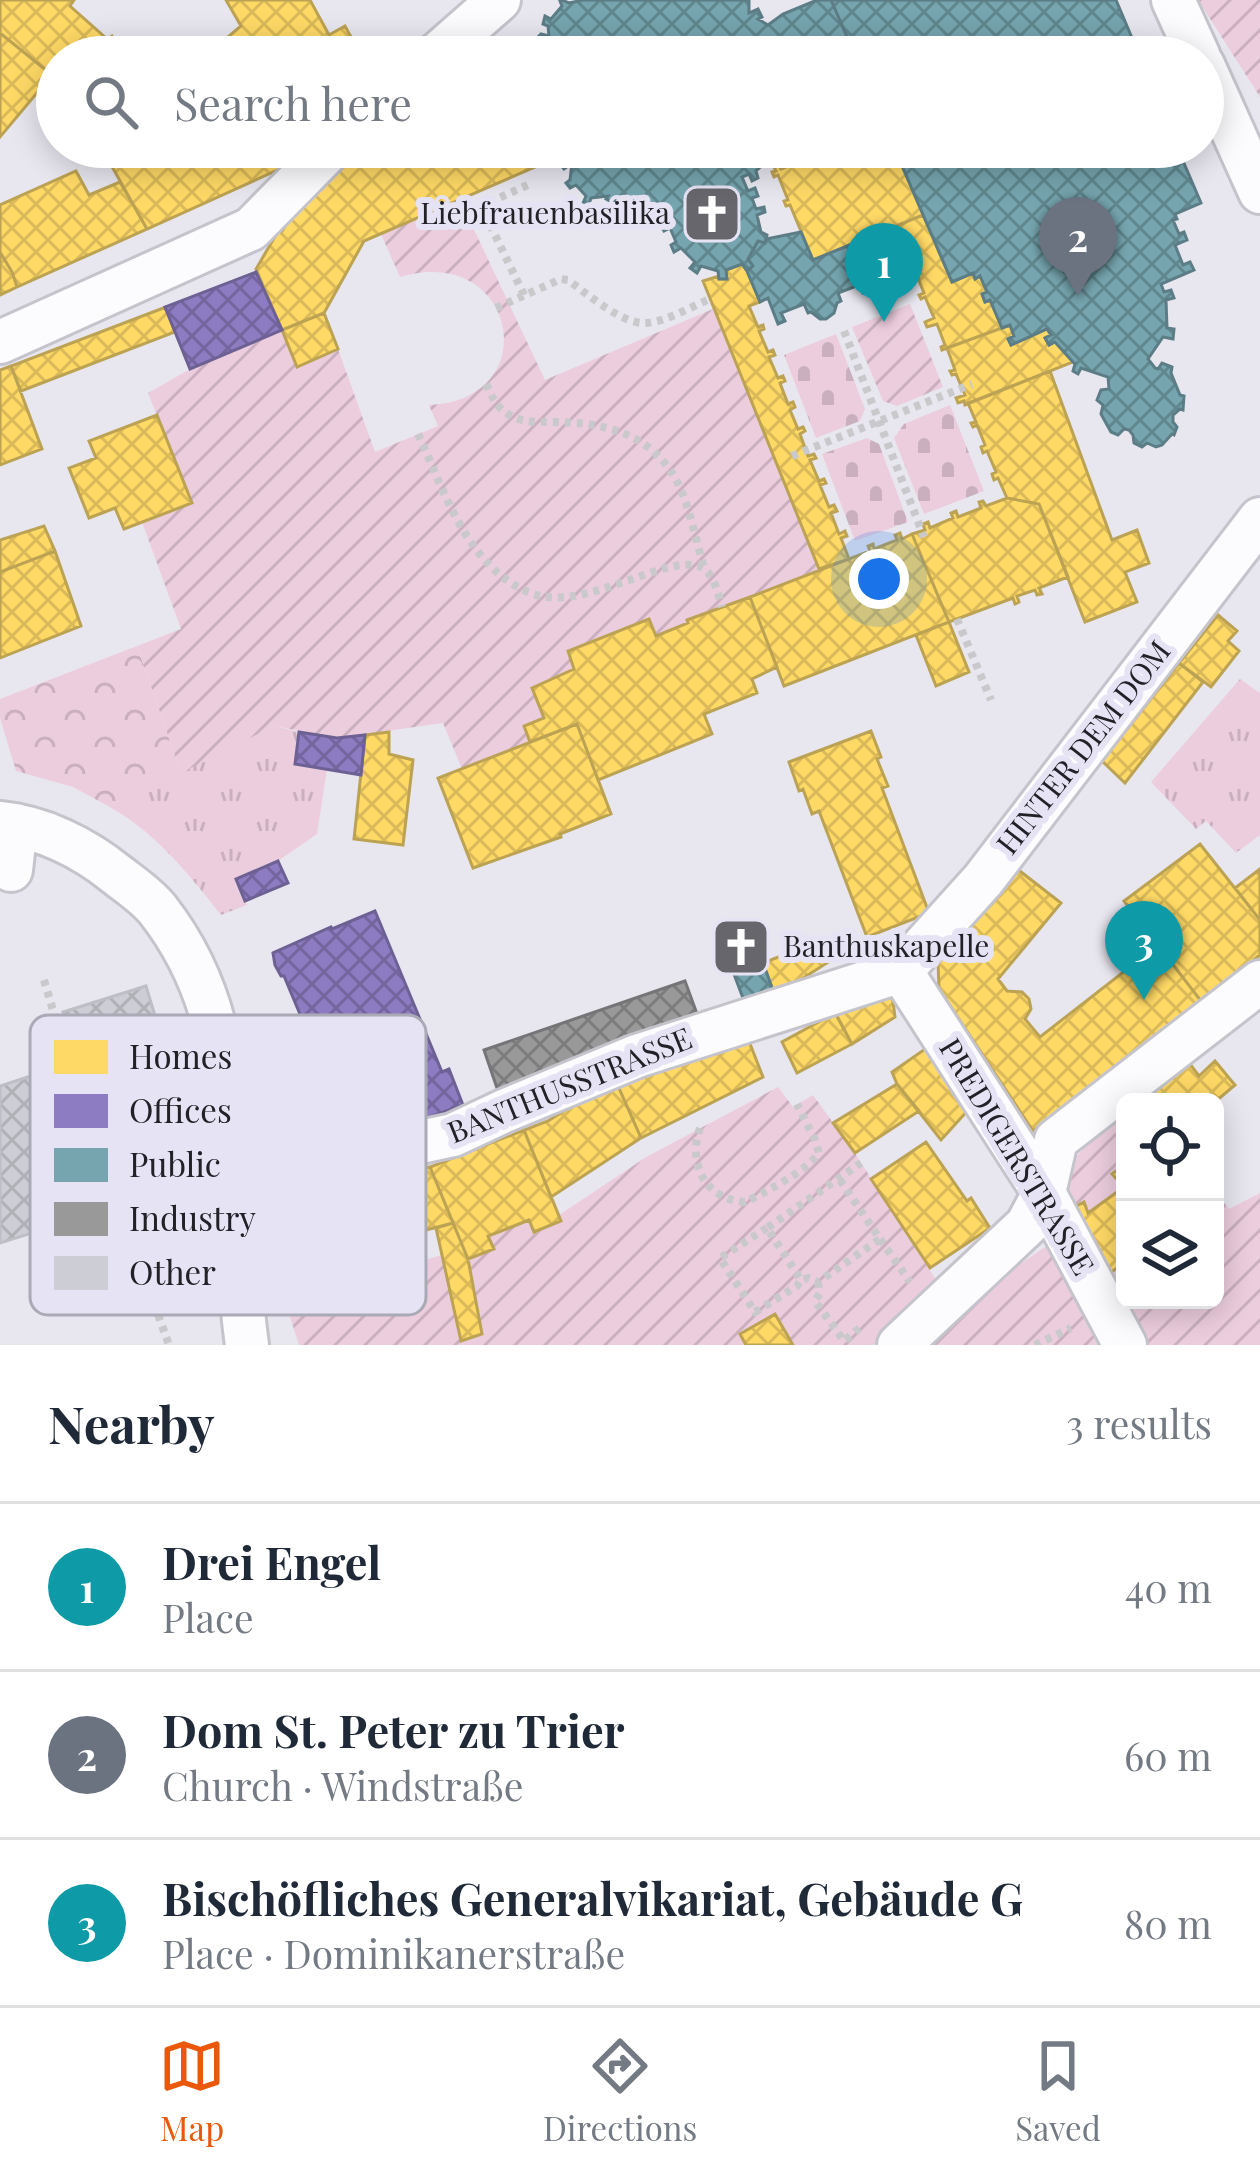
<!DOCTYPE html>
<html lang="en">
<head>
<meta charset="utf-8">
<style>
  body { margin:0; font-family:"Playfair Display",serif; background:#f6f6f7; color:#1f2937 }
  .controls { position:absolute; right:36px; bottom:36px; display:grid; overflow:hidden; border-radius:18px; box-shadow:0 6px 30px #0003 }
  .controls button { width:108px; height:108px; display:grid; place-items:center; padding:0; border:0; border-bottom:3px solid #e0e1e3; background:#fff; color:#1f2937; font:60px sans-serif }
  .you { position:absolute; left:879px; top:579px; width:42px; height:42px; margin:-30px; border:9px solid #fff; border-radius:50%; background:#1a73e8; box-shadow:0 0 0 18px #1a73e833 }
  .badge { display:grid; place-items:center; width:78px; height:78px; border-radius:50%; background:#ea580c; color:#fff; font-size:39px; font-weight:700 }
  .pin { position:absolute; translate:-50% -99px; filter:drop-shadow(0 3px 6px #0008) }
  .pin::after { content:''; position:absolute; top:63px; width:42px; height:36px; background:inherit; clip-path:polygon(0 0,100% 0,50% 100%) }
  .list { margin:0; padding:0; list-style:none }
  h2 { display:flex; justify-content:space-between; align-items:center; height:156px; margin:0; padding:0 48px; font-size:51px }
  h2 small { font-size:39px; font-weight:400; color:#747a83 }
  .list li { display:grid; grid-template-columns:78px 1fr auto; gap:36px; align-items:center; box-sizing:border-box; height:168px; padding:0 48px; border-top:3px solid #e0e1e3 }
  .list b { display:block; font-size:45px; white-space:nowrap }
  .list p { margin:0; font-size:39px; white-space:nowrap; color:#747a83 }
  .list em { font-size:39px; font-style:normal; color:#747a83 }
  .icon { flex:none; width:66px; height:66px; fill:none; stroke:currentColor; stroke-width:2; stroke-linecap:round; stroke-linejoin:round }
  .map { position:relative; flex:none; width:1260px; height:1345px; overflow:hidden }
  .search { position:absolute; background:#fff; box-shadow:0 6px 30px #0003; left:36px; right:36px; top:36px; height:132px; display:flex; align-items:center; gap:30px; box-sizing:border-box; padding:0 42px; border-radius:66px; color:#747a83; font-size:45px }
  .sheet { height:660px; background:#fff }
  nav { display:flex; justify-content:space-around; align-items:center; box-sizing:border-box; height:168px; border-top:3px solid #e0e1e3; background:#fff; font-size:33px; color:#747a83 }
  nav a { display:grid; justify-items:center; gap:6px }
  nav .on { color:#ea580c }
  .map>svg:first-child { display:block }
  .grass { fill:url(#grass-tufts) }
  .cemetery { fill:url(#cemetery-stones) }
  .park { fill:url(#park-crowns) }
  .garden { fill:url(#garden-furrows) }
  .homes { fill:url(#homes-cross-hatch); stroke:#bca253; stroke-width:3 }
  .offices { fill:url(#offices-cross-hatch); stroke:#6d6194; stroke-width:3 }
  .public { fill:url(#public-cross-hatch); stroke:#5c7d86; stroke-width:3 }
  .industry { fill:url(#industry-cross-hatch); stroke:#757577; stroke-width:3 }
  .building { fill:url(#building-cross-hatch); stroke:#bebfc6; stroke-width:3 }
  .lines { fill:none; stroke-linecap:round; stroke-linejoin:round }
  .minor-casing { stroke:#c5c4cc; stroke-width:48 }
  .path { stroke:#c9c9cc; stroke-width:8; stroke-dasharray:6 6; stroke-linecap:butt }
  .minor { stroke:#fcfbfd; stroke-width:42 }
  .labels { text-anchor:middle; stroke-width:12; stroke-linejoin:round; paint-order:stroke }
  .poi-label { font-size:30px; fill:#212127; stroke:#e5e3f4; text-anchor:end }
  .street-label { font-size:30px; fill:#212127; stroke:#e5e3f4 }
  .key { fill:#e5e3f4; stroke:#aaa9b6; stroke-width:3 }
  .key-label { font-size:33px; fill:#212127 }
</style>
</head>
<body>
<div class="map">
<svg width="1260" height="1345" viewBox="0 0 1260 1345">
  <defs>
    <pattern id="grass-tufts" width="24" height="20" patternUnits="userSpaceOnUse" patternTransform="scale(3)"><rect width="24" height="20" fill="#eccdde"/><path d="M3 7l-1-3M5 7V3M7 7l1-3M15 17l-1-3M17 17v-4M19 17l1-3" fill="none" stroke="#cab0be"/></pattern>
    <pattern id="cemetery-stones" width="16" height="16" patternUnits="userSpaceOnUse" patternTransform="scale(3)"><rect width="16" height="16" fill="#eccdde"/><path d="M2 7V4a2 2 0 0 1 4 0v3zM10 15v-3a2 2 0 0 1 4 0v3z" fill="#cab0be"/></pattern>
    <pattern id="park-crowns" width="20" height="18" patternUnits="userSpaceOnUse" patternTransform="scale(3)"><rect width="20" height="18" fill="#eccdde"/><path d="M2 6a3 3 0 1 1 6 0M12 15a3 3 0 1 1 6 0" fill="none" stroke="#cab0be"/></pattern>
    <pattern id="garden-furrows" width="10" height="10" patternUnits="userSpaceOnUse" patternTransform="scale(3)"><rect width="10" height="10" fill="#eccdde"/><path d="M-1 1l2-2M0 10L10 0M9 11l2-2" fill="none" stroke="#cab0be"/></pattern>
    <pattern id="homes-cross-hatch" width="8" height="8" patternUnits="userSpaceOnUse" patternTransform="scale(3)"><rect width="8" height="8" fill="#ffd966"/><path d="M0 0l8 8M0 8l8-8" fill="none" stroke="#daba58"/></pattern>
    <pattern id="offices-cross-hatch" width="8" height="8" patternUnits="userSpaceOnUse" patternTransform="scale(3)"><rect width="8" height="8" fill="#8e7cc3"/><path d="M0 0l8 8M0 8l8-8" fill="none" stroke="#74659e"/></pattern>
    <pattern id="public-cross-hatch" width="8" height="8" patternUnits="userSpaceOnUse" patternTransform="scale(3)"><rect width="8" height="8" fill="#76a5af"/><path d="M0 0l8 8M0 8l8-8" fill="none" stroke="#60868e"/></pattern>
    <pattern id="industry-cross-hatch" width="8" height="8" patternUnits="userSpaceOnUse" patternTransform="scale(3)"><rect width="8" height="8" fill="#999"/><path d="M0 0l8 8M0 8l8-8" fill="none" stroke="#7c7c7d"/></pattern>
    <pattern id="building-cross-hatch" width="8" height="8" patternUnits="userSpaceOnUse" patternTransform="scale(3)"><rect width="8" height="8" fill="#cdced5"/><path d="M0 0l8 8M0 8l8-8" fill="none" stroke="#b0b1b7"/></pattern>
  </defs>
  <rect width="100%" height="100%" fill="#e8e7f0"/>
  <path class="grass" d="M1240,679L1260,693V835L1236,853L1206,821L1196,829L1151,782Z
    M274,726L299,732L295,764L327,769L317,834L278,861L237,879L247,905L221,915C188,873 155,832 108,806Z"/>
  <path class="cemetery" d="M836,334L865,409L860,421L816,438L784,355Z
    M950,405L984,491L924,514L894,438L904,424Z
    M867,438L879,444L908,522L855,541L822,454Z"/>
  <path class="park" d="M137,646L181,773L108,806L73,787L16,771L0,718V699Z"/>
  <path class="garden" d="M1198,0H1260V97Z
    M460,200L545,380L713,309L819,569L688,620V623L532,688L544,718L530,742L462,769L443,723L337,738L274,726L181,773L137,646L181,629L142,522L192,503L148,393L190,369L282,330L297,366L338,349L375,452L438,426L429,405C547,400 517,242 400,277L381,234Z
    M910,304L943,387L897,406L883,401L852,327Z
    M778,1087L793,1107L813,1095L855,1153L938,1283L873,1345H793L774,1314L740,1334L746,1345H299L290,1317L288,1249L343,1246L345,1264H410L442,1255L461,1340L482,1334L468,1259L493,1249L488,1236L529,1220L535,1232L560,1221L559,1215L648,1156Z
    M1125,1103V1164L1112,1174L1124,1187L1088,1213L1084,1202L1073,1208L1067,1190L1077,1156Z
    M1260,1193V1345H1145L1132,1312L1108,1274L1125,1263V1300H1215V1204L1222,1200L1229,1209Z
    M1051,1243L1103,1345H918L955,1308Z"/>
  <path class="homes" d="M0,0H74L70,6L107,39L77,57H57V69L52,75L0,33Z
    M226,0H310L329,35L345,26L362,57H216L221,43L241,26Z
    M0,33L52,75L0,137Z
    M112,36L124,57H77Z
    M101,147H295L291,164L147,229Z
    M375,147H549L551,154L542,164L364,241L324,313L282,330L256,269L277,233L282,231L324,169Z
    M833,147H894L923,215L813,260L790,205L786,206L784,201L788,200L778,175L774,177L772,172L776,171L774,167L779,165L781,169L805,159L803,154L809,152L810,156Z
    M76,171L89,195L120,182L147,229L17,287L12,272L0,252V205Z
    M923,215L952,282L973,273L975,279L980,276L987,292L982,294L985,302L990,300L1002,328L942,350L941,347L945,345L937,324L927,327L925,322L934,318L925,297L921,299L919,295L924,293L915,271L911,273L909,270L914,268L906,250L887,257L890,263L885,265L882,259L861,267L852,244Z
    M0,252L12,272L17,287L0,295Z
    M742,264L747,271L760,302L749,306L758,327L763,325L764,329L759,331L768,352L773,350L775,355L769,357L778,378L783,376L785,381L780,383L788,404L793,402L795,407L790,410L798,429L803,427L805,431L800,434L808,456L814,454L816,458L810,460L819,481L824,479L826,483L820,485L829,507L834,505L837,511L831,513L839,534L845,531L847,536L841,538L849,559L819,569L703,281L719,276V279H727L726,270Z
    M166,307L175,332L21,391L11,366Z
    M324,313L338,349L297,367L282,330Z
    M1010,325L1014,336L1008,339L1011,345L1047,329L1051,335L1045,338L1049,345L1055,342L1073,362L965,405L964,401L958,403L956,398L965,395L956,374L952,375L950,371L955,370L947,348Z
    M11,366L42,449L0,465V370Z
    M1050,371L1112,540L1137,530L1149,563L1125,572L1137,602L1085,622L1039,504L1007,498L998,478L994,480L992,474L996,472L987,451L983,453L981,447L985,445L977,425L973,427L971,423L976,422L968,403Z
    M157,415L192,503L124,529L115,508L89,518L69,468L96,458L89,441Z
    M1007,498L1039,504L1068,577L1039,588L1042,594L1037,595L1035,590L1017,596L1019,602L1015,604L1013,598L949,622L912,534L925,530L923,524L928,522L930,528L953,518L951,513L956,511L958,517L981,508L979,502L983,501L986,506Z
    M44,526L55,551L0,572V540Z
    M900,533L902,539L912,534L949,622L784,686L750,597L870,551L868,546L873,544L874,549L897,540L895,535Z
    M55,551L81,626L0,658V572Z
    M750,597L777,667L752,679L757,693L704,714L712,734L598,780L577,724L530,742L524,726L544,718L532,688L574,669L568,651L649,619L656,636L688,623L687,620Z
    M1218,615L1237,631L1228,641L1239,651L1211,687L1179,663Z
    M949,622L969,672L936,686L916,635Z
    M1179,663L1203,682L1125,783L1102,761Z
    M577,724L611,814L560,834L561,837L473,868L438,778Z
    M871,731L881,757L877,759L888,786L882,788L929,913L867,937L819,811L812,814L803,789L799,791L789,762Z
    M389,732V754L413,760L403,845L354,839L365,735Z
    M1200,844L1260,920V955L1201,1001L1153,939L1143,946L1130,930L1140,922L1124,901Z
    M1016,868L1061,903L998,979L1007,991L1022,992L1029,999L1031,1009L1025,1019L1040,1037L1158,945L1201,1001L1033,1131L939,989L938,962Z
    M1260,869V920L1235,888Z
    M822,940L830,961L775,996L763,963Z
    M892,994L895,1017L852,1044L829,1001Z
    M835,1013L852,1044L797,1073L782,1042Z
    M745,1031L763,1077L641,1138L615,1079Z
    M928,1047L969,1109L941,1140L897,1084L892,1072Z
    M1180,1051L1199,1076L1215,1061L1235,1085L1215,1102H1140L1133,1094Z
    M615,1079L641,1138L551,1197L524,1130L548,1121Z
    M897,1084L919,1111L855,1153L833,1123Z
    M524,1130L561,1221L534,1232L529,1220L509,1228L488,1236L494,1249L468,1259L430,1167Z
    M926,1142L967,1201L971,1198L990,1228L930,1268L871,1179Z
    M1125,1164V1263L1108,1274L1073,1208L1084,1202L1088,1213L1124,1187L1112,1174Z
    M430,1167L453,1223L407,1235H342L340,1176L403,1172Z
    M453,1223L468,1259L482,1334L461,1341L436,1228Z
    M775,1314L793,1345H746L740,1334Z"/>
  <path class="offices" d="M256,272L282,330L190,369L165,307Z
    M299,732L337,738L365,735L361,775L295,764Z
    M278,861L288,883L245,901L236,879Z
    M375,911L442,1072L449,1069L463,1105L396,1129L387,1123L349,1139L339,1113L341,1112L284,976H281L275,965L273,953L331,927L332,929Z"/>
  <path class="public" d="M562,0L569,3L583,0H749V13L758,9L762,17L758,19L768,25L783,14L817,0H831L850,44L822,57H537L542,53L534,47V41L541,34L549,36L548,26L543,24L545,16L551,19L562,6L560,1Z
    M831,0H1116L1140,57H856Z
    M549,147H770V154L775,156L772,165L766,162L756,171L758,178L752,181L749,174L742,177L748,191L755,188L758,196L752,198L756,209L764,207L765,212L757,215L761,232L767,235L765,243L758,241L748,259L753,266L747,271L742,264L726,270L727,279H719L718,271L701,266L697,273L690,268L695,262L681,248L674,252L671,245L676,242L670,228L664,231L660,224L665,221L659,207L653,210L656,217L652,219L649,212L634,211L631,219L625,217L629,207L617,200L615,204L606,199L608,196L591,198L589,204L583,203L586,196L576,185L570,188L566,183L570,180L572,163L564,169L559,163L563,160L551,153Z
    M894,147H1177L1201,203L1175,214L1177,219L1173,220L1179,234L1184,232L1187,240L1175,245L1183,265L1190,262L1194,270L1161,284L1164,292L1171,290L1174,298L1166,300L1167,328L1174,329L1173,339L1163,337L1148,359L1155,368L1158,369L1162,363L1172,367L1171,373L1180,395L1184,396L1183,410L1180,409L1173,415V422L1177,427L1174,435L1172,434L1162,445L1156,447L1147,443L1142,447L1134,443L1133,435L1129,430L1124,429L1118,435L1111,432L1101,414L1103,405L1097,400L1101,390L1109,389L1108,377L1081,368L1078,374L1073,371L1075,364L1073,362L1055,342L1049,345L1045,338L1051,335L1047,329L1011,345L1008,339L1014,336L1010,325L1002,328L990,300L985,302L982,294L987,292L980,276L975,279L973,273L952,282Z
    M801,232L813,260L852,244L870,290L863,293L859,285L838,293L841,301L837,303L834,313L826,319H820L811,312L808,313L804,304L781,313L785,321L778,324L768,298L760,302L747,271L753,266L748,259L758,241L765,243L766,239Z
    M748,921L775,996L750,1004L743,998L718,932Z"/>
  <path class="industry" d="M685,981L700,1022L498,1091L484,1050Z"/>
  <path class="building" d="M146,986L173,1075L91,1100L63,1012Z
    M52,1069L99,1212L0,1243V1086Z"/>
  <g class="lines">
    <defs>
      <path id="minor" d="M1173,0L1199,57
        M434,57L499,0
        M1203,65L1260,192
        M0,342L251,229L332,147
        M0,823C42,827 84,848 116,874C130,885 147,896 158,910C221,991 226,1073 232,1171C236,1229 239,1287 247,1345
        M11,870L16,825
        M901,971L983,880L1260,519
        M901,971L1044,1193L1125,1345
        M230,1141L278,1149L393,1148L453,1135L504,1111L637,1056L901,971
        M899,1345L1027,1225L1044,1193L1056,1140L1260,982"/>
    </defs>
    <use href="#minor" class="minor-casing"/>
    <path class="path" d="M524,295L481,206L530,184
      M496,308L561,279L568,280C587,294 622,324 645,323C666,322 690,307 710,299
      M844,331L924,537
      M486,384C492,396 496,407 508,414C522,423 537,422 553,422C598,422 643,431 670,470C689,497 694,536 704,567
      M418,434C444,490 466,565 528,592C580,616 666,552 701,567C714,573 718,594 722,607
      M792,456L972,384
      M957,619L991,700
      M44,980L69,1064
      M77,1089L169,1345
      M700,1128C687,1164 706,1200 745,1202C767,1191 804,1173 819,1153L815,1140L797,1104
      M840,1180L880,1239L818,1282L808,1278L801,1280L767,1228L861,1163
      M767,1228L720,1258L755,1312L797,1286L801,1280
      M880,1239L910,1282
      M818,1282L820,1293L815,1301L844,1341L862,1326
      M1035,1345L1071,1328"/>
    <use href="#minor" class="minor"/>
  </g>
  <defs>
    <symbol id="church-square" viewBox="-11 -11 22 22"><rect x="-9" y="-9" width="18" height="18" rx="4" fill="#67666d" stroke="#e5e3f4"/><path d="M-1.2-6h2.4v3.5h3.3v2.4h-3.3V6h-2.4V-.1h-3.3v-2.4h3.3Z" fill="#fff"/></symbol>
  </defs>
  <g fill-rule="evenodd">
    <use href="#church-square" x="679" y="181" width="66" height="66"/>
    <use href="#church-square" x="708" y="914" width="66" height="66"/>
  </g>
  <g class="labels">
    <g class="poi-label">
      <text x="670" y="224">Liebfrauenbasilika</text>
      <text x="783" y="957" text-anchor="start">Banthuskapelle</text>
    </g>
    <g class="street-label">
      <text transform="translate(1084 748) rotate(-52)" y="10">HINTER DEM DOM</text>
      <text transform="translate(570 1086) rotate(-22)" y="10">BANTHUSSTRASSE</text>
      <text transform="translate(1016 1157) rotate(59)" y="10">PREDIGERSTRASSE</text>
    </g>
  </g>
  <rect x="30" y="1015" width="396" height="300" rx="18" class="key"/>
  <rect x="54" y="1040" width="54" height="34" fill="#ffd966"/>
  <rect x="54" y="1094" width="54" height="34" fill="#8e7cc3"/>
  <rect x="54" y="1148" width="54" height="34" fill="#76a5af"/>
  <rect x="54" y="1202" width="54" height="34" fill="#999"/>
  <rect x="54" y="1256" width="54" height="34" fill="#cdced5"/>
  <g class="key-label">
    <text x="129" y="1069">Homes</text>
    <text x="129" y="1123">Offices</text>
    <text x="129" y="1177">Public</text>
    <text x="129" y="1231">Industry</text>
    <text x="129" y="1285">Other</text>
  </g>
</svg>
<div class="controls">
<button><svg class="icon" aria-label="locate" viewBox="0 0 24 24"><circle cx="12" cy="12" r="6"/><path d="M12 2v4M12 18v4M2 12h4M18 12h4"/></svg></button>
<button><svg class="icon" aria-label="layers" viewBox="0 0 24 24"><path d="M12 4l9 5-9 5-9-5zM3 14l9 5 9-5"/></svg></button>
</div>
<div class="you"></div>
<div class="pin badge" style="left:884px;top:322px;background:#0f9aa8">1</div>
<div class="pin badge" style="left:1078px;top:296px;background:#6b7280">2</div>
<div class="pin badge" style="left:1144px;top:1000px;background:#0f9aa8">3</div>
<div class="search"><svg class="icon" aria-label="search" viewBox="0 0 24 24"><circle cx="10" cy="10" r="6"/><path d="M15 15l6 6"/></svg>Search here</div>
</div>
<section class="sheet">
<h2>Nearby<small>3 results</small></h2>
<ul class="list">
<li><span class="badge" style="background:#0f9aa8">1</span><div><b>Drei Engel</b><p>Place</p></div><em>40 m</em></li>
<li><span class="badge" style="background:#6b7280">2</span><div><b>Dom St. Peter zu Trier</b><p>Church · Windstraße</p></div><em>60 m</em></li>
<li><span class="badge" style="background:#0f9aa8">3</span><div><b>Bischöfliches Generalvikariat, Gebäude G</b><p>Place · Dominikanerstraße</p></div><em>80 m</em></li>
</ul>
</section>
<nav>
<a class="on"><svg class="icon" aria-label="map" viewBox="0 0 24 24"><path d="M3 6l6-2 6 2 6-2v14l-6 2-6-2-6 2zM9 4v14M15 6v14"/></svg>Map</a>
<a><svg class="icon" aria-label="directions" viewBox="0 0 24 24"><path d="M12 3l9 9-9 9-9-9zM9 14v-3h6M13 9l2 2-2 2"/></svg>Directions</a>
<a><svg class="icon" aria-label="saved" viewBox="0 0 24 24"><path d="M7 4h10v16l-5-4-5 4z"/></svg>Saved</a>
</nav>
</body>
</html>
